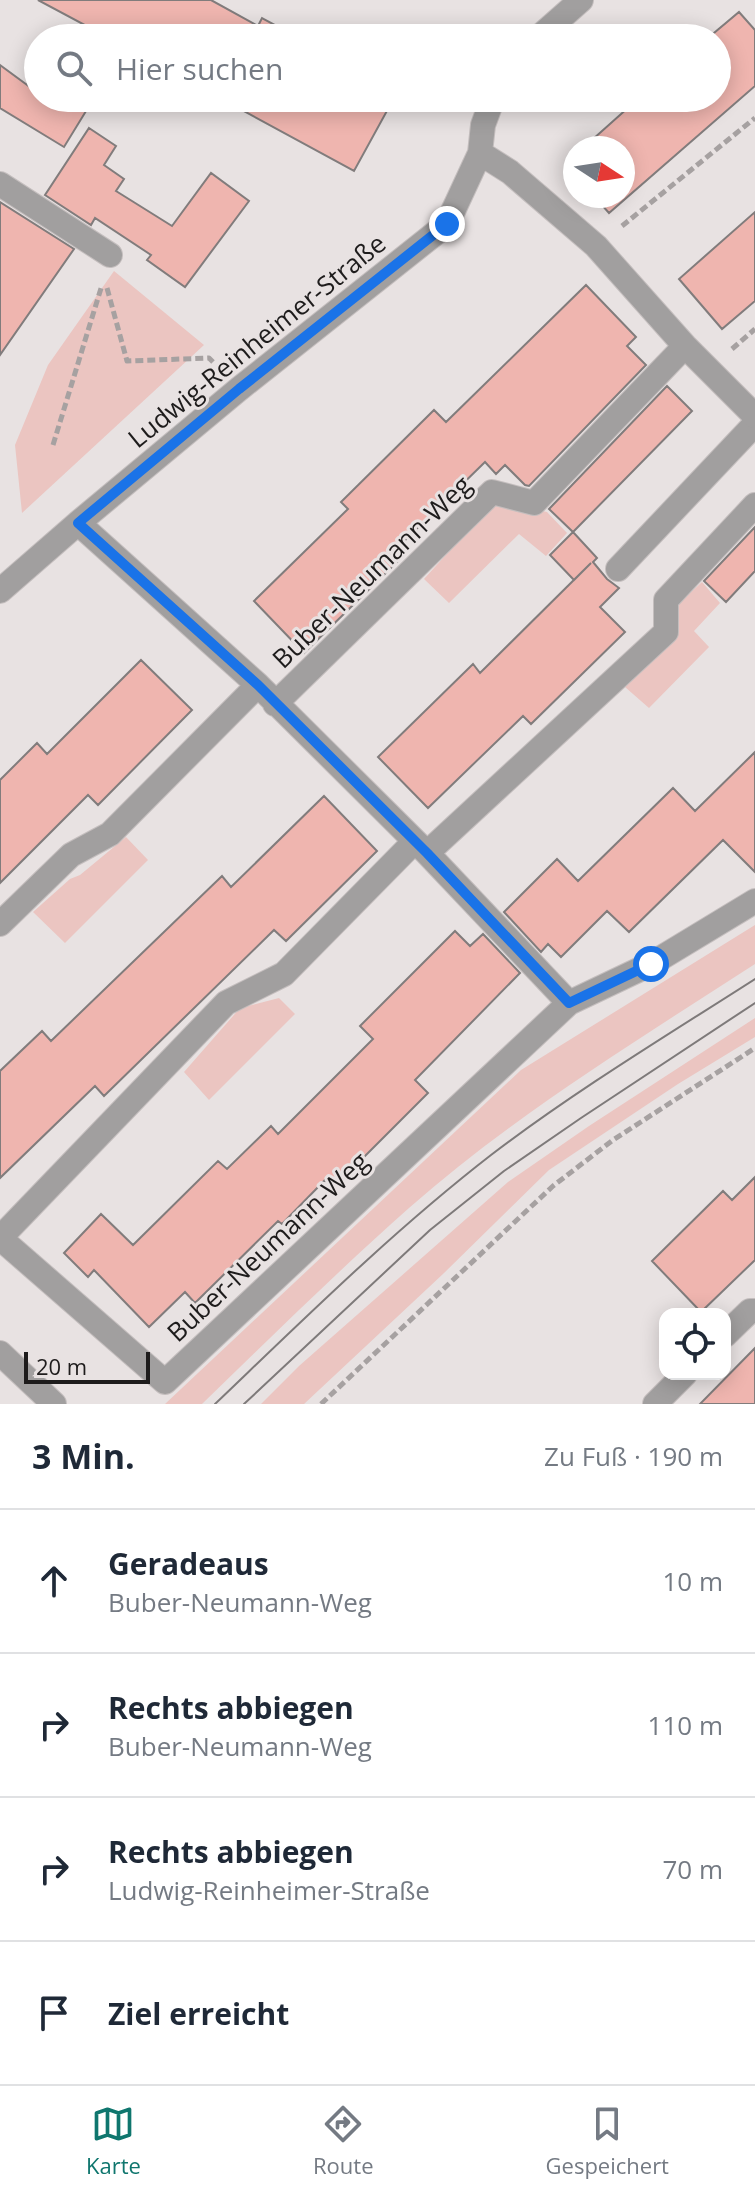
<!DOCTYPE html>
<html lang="de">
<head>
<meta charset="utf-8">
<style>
  body { margin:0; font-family:"Open Sans",sans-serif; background:#f6f6f7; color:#1f2937 }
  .controls { position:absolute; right:24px; bottom:24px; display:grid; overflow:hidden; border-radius:16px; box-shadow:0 4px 20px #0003 }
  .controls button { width:72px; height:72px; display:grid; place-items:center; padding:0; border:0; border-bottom:2px solid #e0e1e3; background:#fff; color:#1f2937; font:40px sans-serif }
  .compass { position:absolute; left:563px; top:136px; width:72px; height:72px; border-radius:50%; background:#fff; box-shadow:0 4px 20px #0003; rotate:102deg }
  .scale { position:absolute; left:24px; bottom:20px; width:126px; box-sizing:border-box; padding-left:8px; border:4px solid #1e1c1c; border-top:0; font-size:22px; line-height:28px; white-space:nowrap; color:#1e1c1c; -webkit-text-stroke:6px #e8e2e2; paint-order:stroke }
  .stop { position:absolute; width:24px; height:24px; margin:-18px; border:6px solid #1a73e8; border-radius:50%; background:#fff }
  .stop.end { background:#1a73e8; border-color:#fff; box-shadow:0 2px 8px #0008 }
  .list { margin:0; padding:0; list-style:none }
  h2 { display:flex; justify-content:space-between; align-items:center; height:104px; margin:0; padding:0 32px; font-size:34px }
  h2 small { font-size:26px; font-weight:400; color:#747a83 }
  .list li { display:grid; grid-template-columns:52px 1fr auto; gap:24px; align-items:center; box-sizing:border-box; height:144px; padding:0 32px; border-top:2px solid #e0e1e3 }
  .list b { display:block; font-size:30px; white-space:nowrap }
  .list p { margin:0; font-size:26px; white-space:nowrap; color:#747a83 }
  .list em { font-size:26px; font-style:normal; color:#747a83 }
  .icon { flex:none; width:44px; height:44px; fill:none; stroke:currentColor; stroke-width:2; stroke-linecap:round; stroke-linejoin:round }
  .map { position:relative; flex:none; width:755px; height:1404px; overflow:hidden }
  .search { position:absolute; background:#fff; box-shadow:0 4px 20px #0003; left:24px; right:24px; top:24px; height:88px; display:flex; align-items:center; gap:20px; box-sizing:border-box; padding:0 28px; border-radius:44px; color:#747a83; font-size:30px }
  .sheet { height:680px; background:#fff }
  nav { display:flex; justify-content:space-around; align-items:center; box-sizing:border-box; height:112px; border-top:2px solid #e0e1e3; background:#fff; font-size:22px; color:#747a83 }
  nav a { display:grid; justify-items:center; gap:4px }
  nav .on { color:#0f766e }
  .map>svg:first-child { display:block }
  .green { fill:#ebc5c1 }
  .building { fill:#efb5af; stroke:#817c7c; stroke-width:2 }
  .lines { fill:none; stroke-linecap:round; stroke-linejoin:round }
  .lane-casing { stroke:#c4bebe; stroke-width:26 }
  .street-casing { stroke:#c4bebe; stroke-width:26 }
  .path { stroke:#a6a1a1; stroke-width:5; stroke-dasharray:8 4; stroke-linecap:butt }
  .lane { stroke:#a19f9f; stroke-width:24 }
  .street { stroke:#a19f9f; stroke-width:24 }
  .tram { stroke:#7e7a7a; stroke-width:2 }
  .route { stroke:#1a73e8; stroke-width:10 }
  .labels { text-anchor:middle; stroke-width:6; stroke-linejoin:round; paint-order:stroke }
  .street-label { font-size:26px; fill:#1e1c1c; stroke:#e8e2e2 }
</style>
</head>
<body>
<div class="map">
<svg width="755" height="1404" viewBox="0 0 755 1404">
  <rect width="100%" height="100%" fill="#e8e2e2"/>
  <path class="green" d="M114,271L204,345L22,513L15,445L48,365Z
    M496,500L547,512L567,533L546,556L519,534L449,603L424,579Z
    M702,582L720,603L694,631L709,647L649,708L625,687L674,635L675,607Z
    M126,837L148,860L65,943L33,912L70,879L80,875Z
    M755,925V964C636,1041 515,1115 409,1208C338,1271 270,1338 202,1404H165L521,1070Z
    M279,998L295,1014L209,1100L184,1072L240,1008Z
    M755,1018V1037L678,1084L549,1170L443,1274L304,1404H261L299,1366L508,1182L589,1126Z"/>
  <path class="building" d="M38,0H211L258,26L262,18L299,38H109Z
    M739,12L755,30V86L609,213L594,196H623V148H583L639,98H717V38H708Z
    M0,65L38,93V98H94L64,147L0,108Z
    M220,98H394L354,171Z
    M89,128L116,146L104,165L124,179L116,191L172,226L211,173L249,201L185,287L147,260L151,255L95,218L91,225L45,195Z
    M0,202L74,249L0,355Z
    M755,212V301L722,329L679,279Z
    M586,285L636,337L627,346L646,365L529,486L525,485L505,465L496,474L485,462L391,554L398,561L304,653L254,601L348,509L341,502L434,410L446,422Z
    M667,386L692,411L573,532L549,509Z
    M755,527V571L726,602L704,581Z
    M573,532L597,558L593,562L607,579L619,588L600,607L625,632L531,724L523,716L428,808L378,757L473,664L480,673L591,563L574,580L550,555Z
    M141,660L192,710L98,805L88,795L0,883V780L37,743L47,754Z
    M755,752V872L723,840L629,932L607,911L561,957L548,944L541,952L504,912L557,859L578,881L673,788L695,811Z
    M324,796L377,851L286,941L274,930L104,1096L95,1086L0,1178V1071L42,1031L51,1041L222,876L231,887Z
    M455,931L470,946L483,934L520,973L415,1080L428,1093L333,1188L325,1180L282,1224L278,1221L195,1303L185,1292L149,1327L94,1270L88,1277L64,1253L101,1214L133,1245L218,1161L227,1169L271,1126L278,1134L373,1039L360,1026Z
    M755,1177V1260L701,1312L652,1261L723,1191L732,1200Z
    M755,1348V1404H700Z"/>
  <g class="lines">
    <defs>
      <path id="lane" d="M0,184L110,255
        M618,569L755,424"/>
      <path id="street" d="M538,38L581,0
        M480,153L510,172L596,246L685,346L755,416
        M78,523L258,685L427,853L569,1003
        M0,591L78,523L239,389L447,224L480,153L483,125L493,98
        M275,704L492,492L534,503L685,346
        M427,853L666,632V600L755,505
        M0,924L71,855L110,834L258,685
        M0,1238L165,1382L569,1003L651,964L755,901
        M0,1238L226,1003L284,974L414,842
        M725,1335L750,1311H755
        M0,1353L54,1404
        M655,1404L685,1374"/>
    </defs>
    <use href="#lane" class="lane-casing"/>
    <use href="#street" class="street-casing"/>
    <path class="path" d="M622,226L755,118
      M107,288L127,361L209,358L213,362
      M732,349L755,329
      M53,445L102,285
      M321,1404L553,1186L613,1140L755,1048"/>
    <use href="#lane" class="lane"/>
    <use href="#street" class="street"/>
    <path class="tram" d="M215,1404C305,1318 393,1231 491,1155C575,1091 666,1036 755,979
      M244,1404L430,1230L504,1171L581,1118L755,1003"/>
  </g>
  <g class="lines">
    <path class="route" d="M447,224L239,389L78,523L258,685L427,853L569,1003L651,964"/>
  </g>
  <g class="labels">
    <g class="street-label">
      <text transform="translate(257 341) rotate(-39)" y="9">Ludwig-Reinheimer-Straße</text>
      <text transform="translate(372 572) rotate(-44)" y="9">Buber-Neumann-Weg</text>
      <text transform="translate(268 1247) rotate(-43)" y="9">Buber-Neumann-Weg</text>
    </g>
  </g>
</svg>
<div class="controls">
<button><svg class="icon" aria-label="locate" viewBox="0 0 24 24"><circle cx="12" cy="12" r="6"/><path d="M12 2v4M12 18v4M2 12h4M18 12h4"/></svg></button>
</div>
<svg class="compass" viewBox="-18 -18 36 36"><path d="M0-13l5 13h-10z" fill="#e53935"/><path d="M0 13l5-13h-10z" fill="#747a83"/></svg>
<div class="scale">20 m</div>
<div class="stop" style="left:651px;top:964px"></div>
<div class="stop end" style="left:447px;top:224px"></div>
<div class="search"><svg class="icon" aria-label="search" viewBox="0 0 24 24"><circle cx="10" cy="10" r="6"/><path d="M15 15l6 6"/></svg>Hier suchen</div>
</div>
<section class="sheet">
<h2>3 Min.<small>Zu Fuß · 190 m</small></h2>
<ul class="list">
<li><svg class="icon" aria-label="ahead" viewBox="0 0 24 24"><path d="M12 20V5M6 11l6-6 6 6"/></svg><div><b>Geradeaus</b><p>Buber-Neumann-Weg</p></div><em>10 m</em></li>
<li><svg class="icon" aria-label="right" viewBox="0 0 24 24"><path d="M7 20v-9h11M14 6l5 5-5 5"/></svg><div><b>Rechts abbiegen</b><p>Buber-Neumann-Weg</p></div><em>110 m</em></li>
<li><svg class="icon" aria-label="right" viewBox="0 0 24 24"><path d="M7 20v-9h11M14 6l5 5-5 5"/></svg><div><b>Rechts abbiegen</b><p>Ludwig-Reinheimer-Straße</p></div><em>70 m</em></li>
<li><svg class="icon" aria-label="arrive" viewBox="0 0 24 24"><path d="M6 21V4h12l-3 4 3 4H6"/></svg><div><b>Ziel erreicht</b></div></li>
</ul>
</section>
<nav>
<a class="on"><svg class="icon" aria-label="map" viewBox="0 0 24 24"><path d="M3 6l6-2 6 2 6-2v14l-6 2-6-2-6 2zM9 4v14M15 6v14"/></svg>Karte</a>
<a><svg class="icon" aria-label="directions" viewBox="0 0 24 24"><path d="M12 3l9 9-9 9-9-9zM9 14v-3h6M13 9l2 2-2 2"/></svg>Route</a>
<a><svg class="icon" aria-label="saved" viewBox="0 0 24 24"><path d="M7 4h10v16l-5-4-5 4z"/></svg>Gespeichert</a>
</nav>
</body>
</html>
